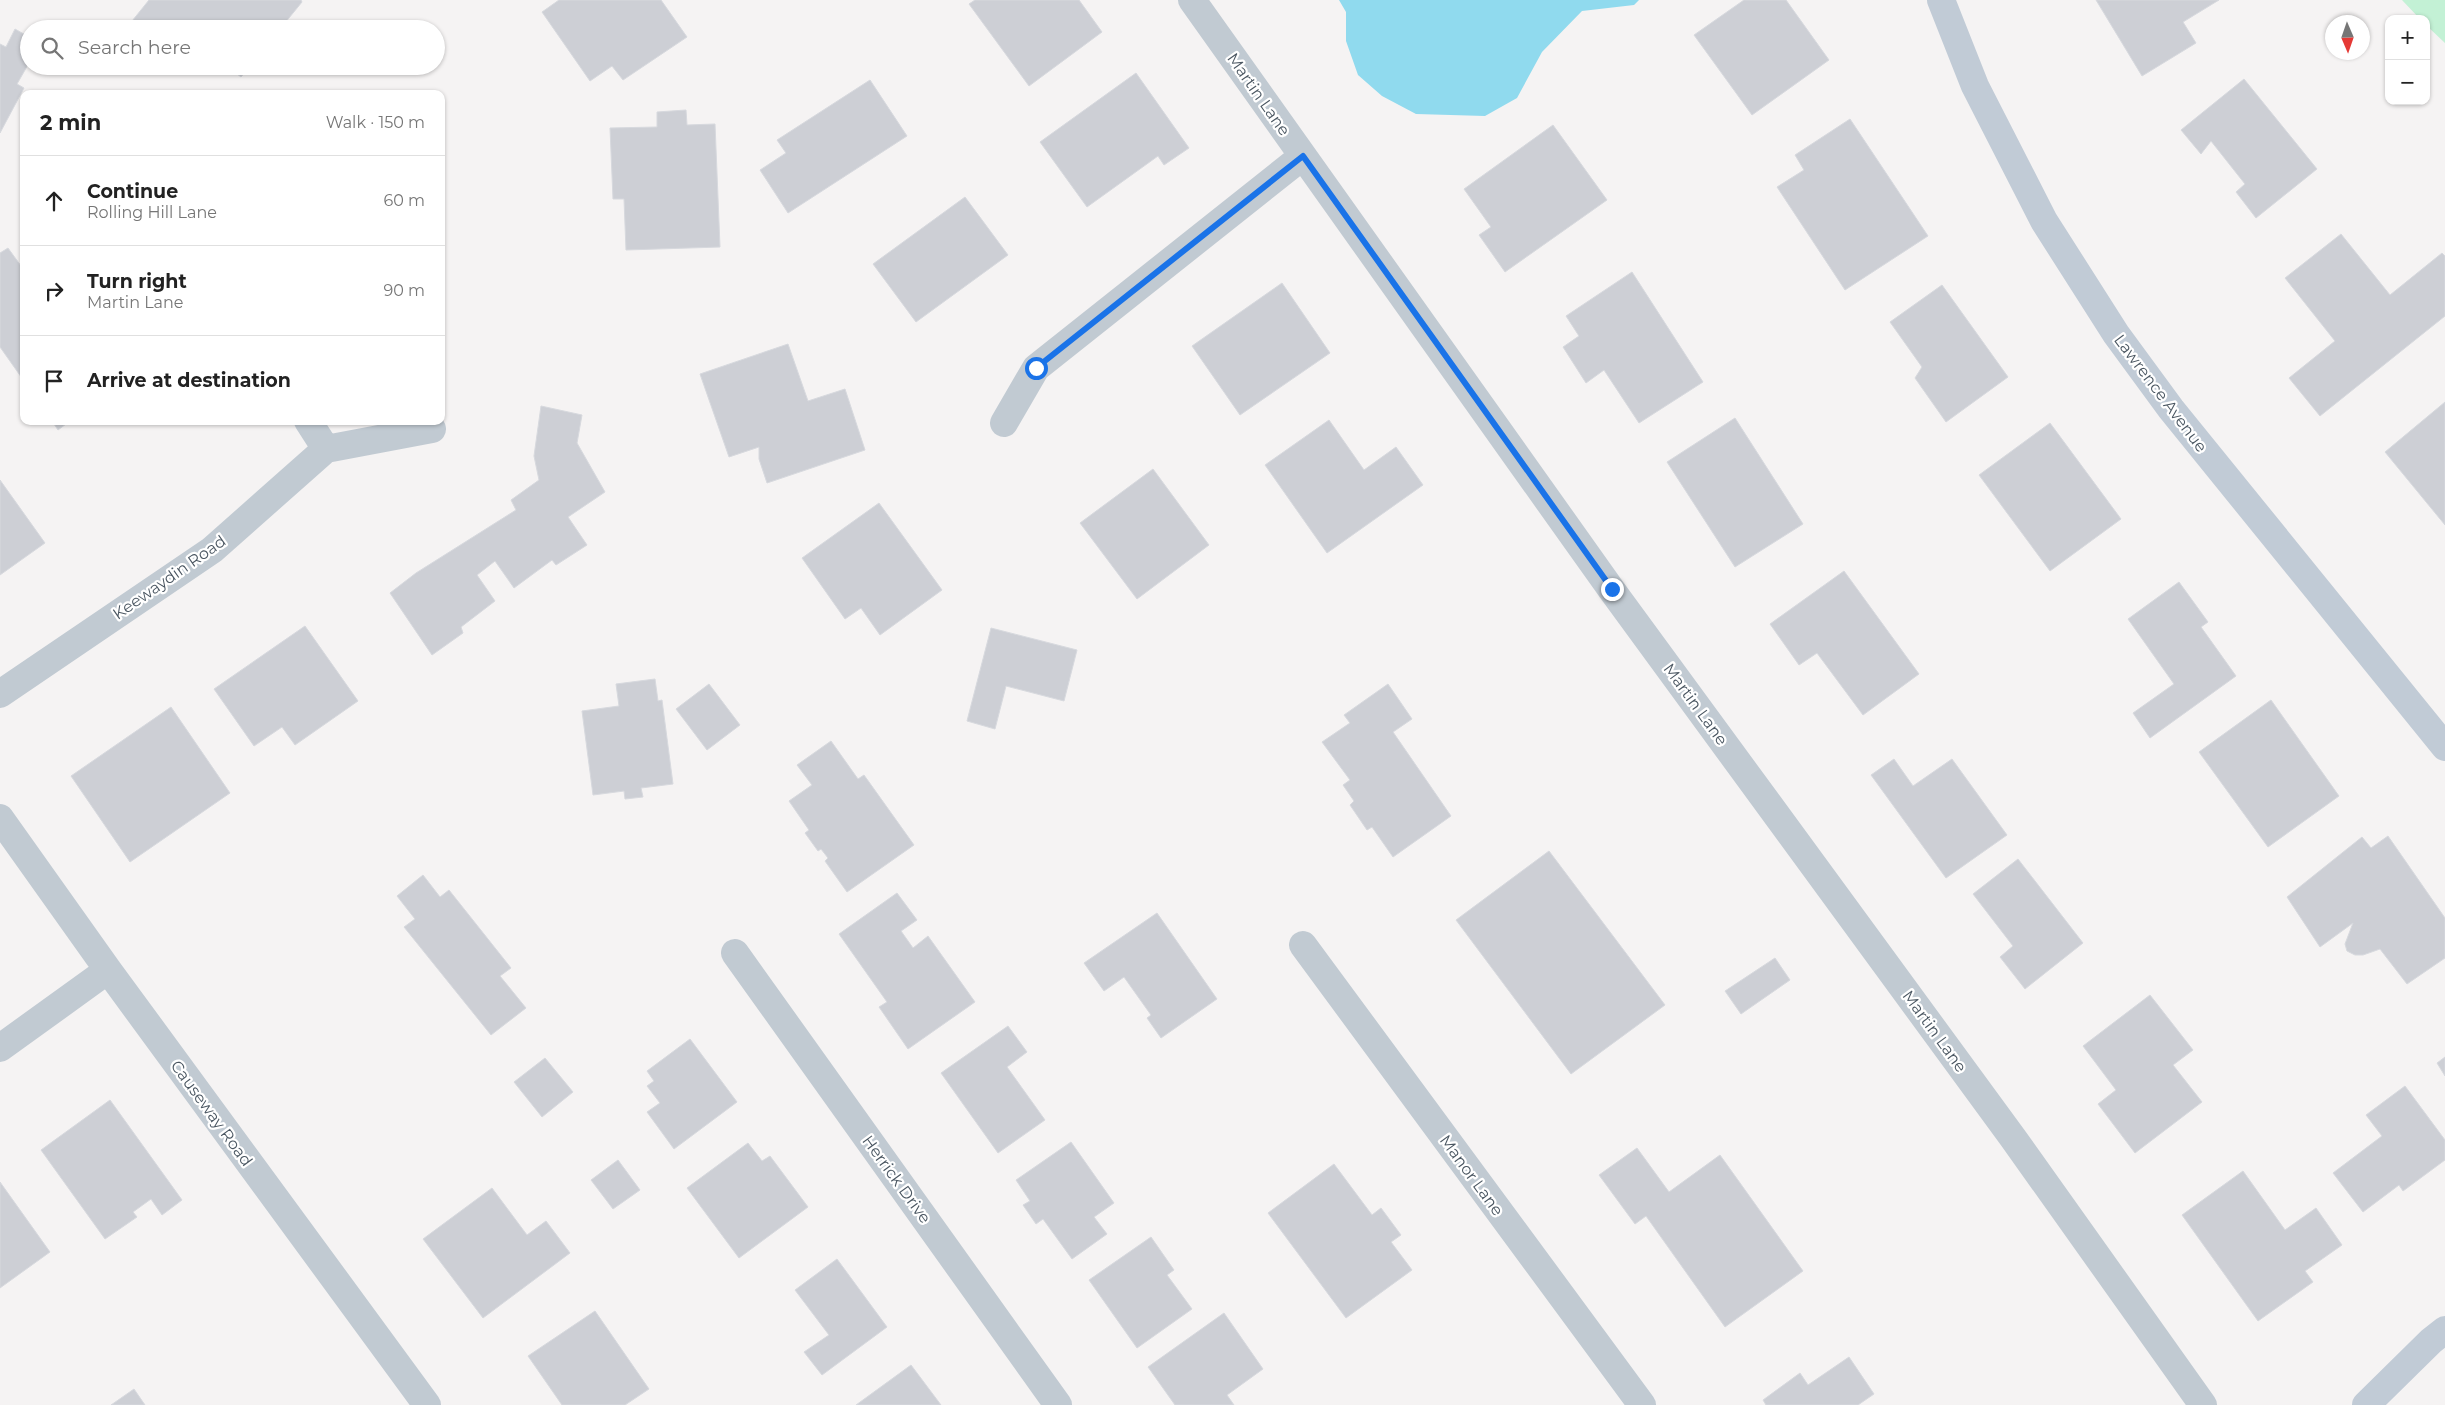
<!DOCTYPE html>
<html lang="en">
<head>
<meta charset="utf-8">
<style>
  body { margin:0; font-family:Montserrat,sans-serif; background:#f6f6f6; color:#222 }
  .controls { position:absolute; right:15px; top:15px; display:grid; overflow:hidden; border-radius:10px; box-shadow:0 1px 4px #0004 }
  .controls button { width:45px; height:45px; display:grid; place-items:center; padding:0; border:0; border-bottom:1px solid #e0e0e0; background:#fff; color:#222; font:25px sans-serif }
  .compass { position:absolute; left:2325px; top:15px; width:45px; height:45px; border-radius:50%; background:#fff; box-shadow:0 1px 4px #0004; rotate:178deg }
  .stop { position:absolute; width:15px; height:15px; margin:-11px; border:4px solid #1a73e8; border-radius:50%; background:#fff }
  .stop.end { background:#1a73e8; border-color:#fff; box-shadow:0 1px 5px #0008 }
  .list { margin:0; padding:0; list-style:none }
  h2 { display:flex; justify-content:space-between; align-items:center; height:65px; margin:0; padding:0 20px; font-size:21px }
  h2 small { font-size:16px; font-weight:400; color:#767676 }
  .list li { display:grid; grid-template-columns:32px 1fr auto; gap:15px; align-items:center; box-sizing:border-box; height:90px; padding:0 20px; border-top:1px solid #e0e0e0 }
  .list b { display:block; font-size:19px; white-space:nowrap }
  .list p { margin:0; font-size:16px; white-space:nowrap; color:#767676 }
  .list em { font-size:16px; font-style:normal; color:#767676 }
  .icon { flex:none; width:28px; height:28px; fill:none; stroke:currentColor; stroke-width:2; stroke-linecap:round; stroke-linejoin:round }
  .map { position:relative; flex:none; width:2445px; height:1405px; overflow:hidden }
  .search { position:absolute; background:#fff; box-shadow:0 1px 4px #0004; left:20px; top:20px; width:425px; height:55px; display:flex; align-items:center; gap:12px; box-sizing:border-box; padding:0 18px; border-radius:28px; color:#767676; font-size:19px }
  .panel { position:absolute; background:#fff; box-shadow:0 1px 4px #0004; left:20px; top:90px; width:425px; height:335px; border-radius:10px }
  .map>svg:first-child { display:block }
  .green { fill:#c3f1d5 }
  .water { fill:#90daee }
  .building { fill:#cdcfd5; stroke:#d7d9de }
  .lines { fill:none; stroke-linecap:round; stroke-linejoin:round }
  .street { stroke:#c1cad2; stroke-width:28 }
  .secondary { stroke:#c1cbd6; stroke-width:28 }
  .route { stroke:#1a73e8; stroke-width:6 }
  .labels { text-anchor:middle; stroke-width:4.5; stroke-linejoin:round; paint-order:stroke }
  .street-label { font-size:16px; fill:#4a5661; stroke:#fff }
</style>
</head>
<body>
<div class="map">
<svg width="2445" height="1405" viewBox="0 0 2445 1405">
  <rect width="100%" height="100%" fill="#f5f3f3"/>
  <path class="green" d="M2402,0H2445V43L2426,25V19H2420Z"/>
  <path class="water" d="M1339,0H1639L1634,5L1582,11L1542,52L1517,98L1485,116L1416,114L1382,96L1358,75L1346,41V12Z"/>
  <path class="building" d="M149,0H301L302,2L280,29H132L128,26Z
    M559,0H661L687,37L623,80L612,66L590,81L542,12Z
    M975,0H1079L1102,32L1029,86L969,4Z
    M1744,0H1786L1829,60L1752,115L1694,35Z
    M2096,0H2219L2183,22L2196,43L2142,76Z
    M15,29L29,37V63L17,84L24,88L0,133V44L6,47Z
    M227,66H250L241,77Z
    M1136,73L1189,148L1164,165L1158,156L1087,207L1040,142Z
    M2244,79L2317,169L2256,218L2236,192L2245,184L2211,141L2201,154L2181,130Z
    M870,80L907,136L788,213L760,170L786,153L777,140Z
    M686,110L687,125L715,124L720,247L626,250L624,199H613L610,128L657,127V112Z
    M1850,119L1928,236L1845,290L1777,187L1804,170L1795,155Z
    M1553,125L1607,200L1505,272L1479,235L1491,227L1464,189Z
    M965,197L1008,255L916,322L873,264Z
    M2341,234L2390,295L2442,253L2445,256V316L2320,416L2289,378L2335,341L2285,278Z
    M8,248L24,270V381L0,347V253Z
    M1632,272L1703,382L1639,423L1604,370L1586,383L1563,347L1579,336L1566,316Z
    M1282,283L1330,353L1240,415L1192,346Z
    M1942,285L2008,377L1946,422L1915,378L1922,367L1890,322Z
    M788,344L808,401L845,389L865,450L767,483L759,459V447L729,457L700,374Z
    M2445,402V525L2385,452Z
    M541,406L582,415L577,443L605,492L568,517L587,545L556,565L552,560L514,588L495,561L477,575L495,601L461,627L463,633L432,655L390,593L416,573L516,510L511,500L539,480L534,456Z
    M1735,418L1803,524L1735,567L1667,462Z
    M1329,420L1364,470L1396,447L1423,485L1327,553L1265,465Z
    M52,421H70L58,430Z
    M2050,423L2121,519L2050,571L1979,475Z
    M1153,469L1209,545L1137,599L1080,523Z
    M0,480L45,543L0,575Z
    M879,503L942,590L880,635L861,608L845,619L802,558Z
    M1844,571L1919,674L1863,715L1817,653L1799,665L1770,624Z
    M2179,582L2208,622L2201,627L2236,676L2150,738L2133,713L2174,684L2128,619Z
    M305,626L358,701L295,745L282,727L254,746L214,689Z
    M991,628L1077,650L1064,701L1006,686L995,729L967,721Z
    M655,679L658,701L662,700L673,784L641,788L643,797L625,799L624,791L593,795L582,711L619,706L616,684Z
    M709,684L740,725L707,750L676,709Z
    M1388,684L1412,719L1393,732L1451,816L1393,857L1372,827L1367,830L1350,805L1354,801L1343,785L1350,780L1322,742L1350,723L1344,715Z
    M2271,700L2339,796L2268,847L2199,752Z
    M171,707L230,793L130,862L71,776Z
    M831,741L858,779L864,775L914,845L847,892L825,861L828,858L821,849L818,851L805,833L809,830L789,801L812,785L797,765Z
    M1894,759L1913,786L1952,759L2007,835L1946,878L1871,775Z
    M2388,836L2445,918V958L2407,984L2380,949L2363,955H2355L2347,951L2345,944L2353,923L2320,947L2287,897L2362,837L2371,848Z
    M1549,851L1665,1005L1571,1074L1456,920Z
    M2018,859L2083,943L2025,989L2000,957L2013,946L1973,894Z
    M423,875L440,897L449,890L511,968L500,976L526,1008L491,1035L404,927L415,919L397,896Z
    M897,893L917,920L901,931L913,948L928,936L975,1002L908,1049L879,1007L887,1002L839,934Z
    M1157,913L1217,999L1161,1038L1147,1018L1151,1015L1124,977L1104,991L1084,963Z
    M1775,958L1790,980L1741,1014L1725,991Z
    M2150,995L2193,1050L2173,1065L2202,1102L2135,1153L2098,1104L2116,1090L2083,1046Z
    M1008,1026L1027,1052L1007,1067L1045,1120L998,1153L941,1073Z
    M690,1039L737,1102L674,1149L647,1112L660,1103L647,1086L654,1081L647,1071Z
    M2445,1057V1076L2437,1063Z
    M545,1058L573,1092L542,1117L514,1082Z
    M2405,1086L2445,1140V1160L2403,1191L2399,1185L2363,1212L2333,1173L2382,1136L2366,1115Z
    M110,1100L182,1200L162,1215L151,1199L133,1212L137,1217L105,1239L41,1150Z
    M1071,1142L1114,1203L1094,1217L1107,1234L1072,1259L1043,1219L1036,1224L1023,1205L1030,1201L1016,1180Z
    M748,1143L762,1161L770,1156L808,1207L739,1258L687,1188Z
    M1637,1148L1669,1192L1720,1155L1803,1271L1725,1327L1646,1216L1635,1224L1599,1175Z
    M618,1160L640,1190L613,1209L591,1180Z
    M1334,1164L1372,1215L1381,1208L1401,1235L1391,1242L1412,1270L1346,1318L1268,1213Z
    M2243,1171L2285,1230L2316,1208L2342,1245L2305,1271L2313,1282L2258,1321L2182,1215Z
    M0,1182L50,1252L0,1288Z
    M492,1188L527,1235L546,1221L570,1253L483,1318L423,1239Z
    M1151,1237L1174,1270L1167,1275L1192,1309L1137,1348L1089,1280Z
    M837,1259L887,1327L822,1375L804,1352L829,1335L795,1290Z
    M595,1311L649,1389L625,1405H562L528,1356Z
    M1224,1313L1263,1369L1227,1395L1234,1405H1175L1148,1367Z
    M1849,1357L1874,1394L1858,1405H1766L1763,1400L1800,1373L1808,1385Z
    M911,1365L941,1405H856Z
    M134,1389L145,1405H111Z"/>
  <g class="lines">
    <path class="street" d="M1192,0L1611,589L2013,1138L2203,1405
      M308,421L326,449
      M1004,423L1036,368L1303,156
      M326,449L432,429
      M0,694L212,550L326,449
      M0,818L108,970L427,1405
      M1303,945L1642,1405
      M735,953L1058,1405
      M0,1048L108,970"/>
    <path class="secondary" d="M1941,0L1975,86L2044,221L2116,334L2171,409L2445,747
      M2366,1405L2431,1341L2445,1330"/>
  </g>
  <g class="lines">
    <path class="route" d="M1036,368L1303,156L1612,589"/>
  </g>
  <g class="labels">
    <g class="street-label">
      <text transform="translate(1259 94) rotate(55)" y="6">Martin Lane</text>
      <text transform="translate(2161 393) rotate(53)" y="6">Lawrence Avenue</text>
      <text transform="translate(169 577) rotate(-35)" y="6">Keewaydin Road</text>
      <text transform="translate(1696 704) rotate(54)" y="6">Martin Lane</text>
      <text transform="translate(1935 1031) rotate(54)" y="6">Martin Lane</text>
      <text transform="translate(212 1113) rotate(54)" y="6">Causeway Road</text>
      <text transform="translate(1472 1175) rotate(54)" y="6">Manor Lane</text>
      <text transform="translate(897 1179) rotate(54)" y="6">Herrick Drive</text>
    </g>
  </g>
</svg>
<div class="controls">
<button>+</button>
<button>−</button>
</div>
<svg class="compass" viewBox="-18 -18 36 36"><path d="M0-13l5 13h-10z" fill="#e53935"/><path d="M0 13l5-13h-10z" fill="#767676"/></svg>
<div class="stop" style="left:1036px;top:368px"></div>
<div class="stop end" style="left:1612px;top:589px"></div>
<div class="search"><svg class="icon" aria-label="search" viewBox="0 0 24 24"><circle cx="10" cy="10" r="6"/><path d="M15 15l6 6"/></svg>Search here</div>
<section class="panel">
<h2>2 min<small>Walk · 150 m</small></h2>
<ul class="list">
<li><svg class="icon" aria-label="ahead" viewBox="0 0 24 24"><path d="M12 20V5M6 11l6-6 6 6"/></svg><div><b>Continue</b><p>Rolling Hill Lane</p></div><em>60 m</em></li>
<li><svg class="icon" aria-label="right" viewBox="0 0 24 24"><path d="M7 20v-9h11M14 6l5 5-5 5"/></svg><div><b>Turn right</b><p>Martin Lane</p></div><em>90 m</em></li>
<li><svg class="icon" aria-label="arrive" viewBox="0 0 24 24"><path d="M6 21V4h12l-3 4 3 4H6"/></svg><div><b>Arrive at destination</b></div></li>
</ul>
</section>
</div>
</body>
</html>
